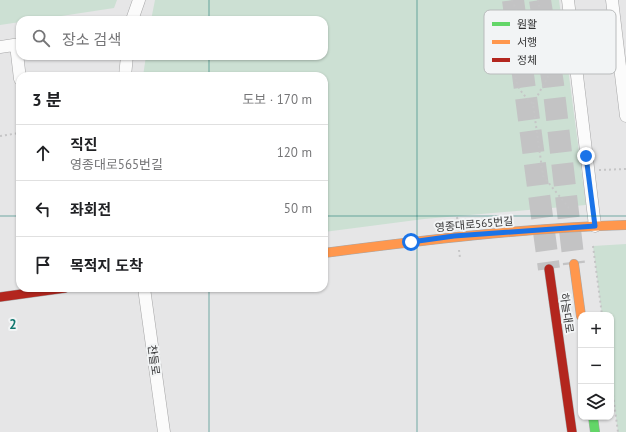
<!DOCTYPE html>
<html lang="ko">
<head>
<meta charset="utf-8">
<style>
  body { margin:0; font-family:"PT Sans","Noto Sans KR",sans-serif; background:#f2f2f2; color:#202124 }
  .controls { position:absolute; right:12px; bottom:12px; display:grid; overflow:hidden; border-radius:8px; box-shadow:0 1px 3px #0004 }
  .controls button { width:36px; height:36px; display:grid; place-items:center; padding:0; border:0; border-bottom:1px solid #e0e0e0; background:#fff; color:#202124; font:20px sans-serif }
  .stop { position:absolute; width:12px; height:12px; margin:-9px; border:3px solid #1a73e8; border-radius:50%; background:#fff }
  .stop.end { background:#1a73e8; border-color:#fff; box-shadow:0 1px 4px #0008 }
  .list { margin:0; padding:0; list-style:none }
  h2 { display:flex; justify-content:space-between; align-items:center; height:52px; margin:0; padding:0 16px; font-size:17px }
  h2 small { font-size:13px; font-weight:400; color:#757577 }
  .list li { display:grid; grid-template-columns:26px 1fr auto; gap:12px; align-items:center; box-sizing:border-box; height:56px; padding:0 16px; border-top:1px solid #e0e0e0 }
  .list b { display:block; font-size:15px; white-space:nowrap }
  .list p { margin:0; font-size:13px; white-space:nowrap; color:#757577 }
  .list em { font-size:13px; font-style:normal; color:#757577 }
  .icon { flex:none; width:22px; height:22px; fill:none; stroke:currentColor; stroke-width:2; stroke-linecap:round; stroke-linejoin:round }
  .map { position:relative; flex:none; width:626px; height:432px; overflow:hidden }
  .search { position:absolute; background:#fff; box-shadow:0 1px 3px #0004; left:16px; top:16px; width:312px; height:44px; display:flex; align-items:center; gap:10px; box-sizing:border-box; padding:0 14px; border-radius:12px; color:#757577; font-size:15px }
  .panel { position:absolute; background:#fff; box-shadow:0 1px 3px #0004; left:16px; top:72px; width:312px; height:220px; border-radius:12px }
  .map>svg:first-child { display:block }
  .green { fill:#cce0d3 }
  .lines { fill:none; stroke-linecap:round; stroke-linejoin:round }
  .highway-tunnel { stroke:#c3c3c4; stroke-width:22; stroke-dasharray:22 11; stroke-linecap:butt }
  .street-casing { stroke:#a6a6a7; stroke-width:13 }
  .fast-casing { stroke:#a6a6a7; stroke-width:10 }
  .slow-casing { stroke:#a6a6a7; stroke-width:10 }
  .jam-casing { stroke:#a6a6a7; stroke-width:10 }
  .path { stroke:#c5c5c6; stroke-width:2; stroke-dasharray:2 3; stroke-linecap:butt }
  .street { stroke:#fbfbfb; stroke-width:12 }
  .fast { stroke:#63d668; stroke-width:9 }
  .slow { stroke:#ff974d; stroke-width:9 }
  .jam { stroke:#b3261e; stroke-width:9 }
  .route { stroke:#1a73e8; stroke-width:5 }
  .grid { fill:none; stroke:#0f766e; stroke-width:1; stroke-opacity:0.55 }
  .labels { text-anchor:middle; stroke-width:4; stroke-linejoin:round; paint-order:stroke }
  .street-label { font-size:11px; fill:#353536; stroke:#f2f4f5 }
  .key { fill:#f2f4f5; stroke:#b9bbbc; stroke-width:1 }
  .key-label { font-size:11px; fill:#353536 }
  .grid-label { font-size:13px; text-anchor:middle; font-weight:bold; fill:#0f766e; stroke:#f2f4f5; stroke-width:4; stroke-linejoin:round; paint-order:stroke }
</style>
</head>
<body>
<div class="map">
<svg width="626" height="432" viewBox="0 0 626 432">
  <rect width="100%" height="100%" fill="#e6e6e7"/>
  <path class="green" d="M0,0H117L114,8L35,20H20V22L0,25Z
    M155,0H559L586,205L424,219L324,232V76H143L146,56H324V20H151Z
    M626,244V432H618L611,380V315H602L593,246Z"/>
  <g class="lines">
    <path class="highway-tunnel" d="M513,0L549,269
      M540,0L553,84L574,264"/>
    <defs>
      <path id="street" d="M568,0L595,226
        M612,0L626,116
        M132,20L139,0
        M16,45L20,79
        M0,47L20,44
        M125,76L127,56
        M144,288L164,432"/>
      <path id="fast" d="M593,417L595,432"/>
      <path id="slow" d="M324,253C424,240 525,228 626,225
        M574,264L581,316"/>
      <path id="jam" d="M549,269L572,432
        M0,297L65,288"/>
    </defs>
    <use href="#street" class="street-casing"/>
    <use href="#fast" class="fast-casing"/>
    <use href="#slow" class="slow-casing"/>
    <use href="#jam" class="jam-casing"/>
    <path class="path" d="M512,0C518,13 525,30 522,45C521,50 518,55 517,60C511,79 519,92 533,104L543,176L569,208
      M538,0L551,71
      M587,66L608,63
      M533,104L551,71L565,69
      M0,136L19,133L20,137
      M599,170L626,169
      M457,217L458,223
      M593,246L602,315
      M459,250L460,258
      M611,380L618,432"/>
    <use href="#street" class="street"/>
    <use href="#fast" class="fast"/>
    <use href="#slow" class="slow"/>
    <use href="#jam" class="jam"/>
  </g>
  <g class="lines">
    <path class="route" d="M411,242L454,236L595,226L586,156"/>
  </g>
  <path class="grid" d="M209,0V20M417,0V432M209,56V76M0,216H20M324,216H626M209,288V432"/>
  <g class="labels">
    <g class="street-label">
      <text transform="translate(474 224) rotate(-5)" y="4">영종대로565번길</text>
      <text transform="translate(567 313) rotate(82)" y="4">하늘대로</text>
      <text transform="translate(154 360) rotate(82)" y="4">찬들로</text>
    </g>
  </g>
  <rect x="484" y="10" width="132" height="64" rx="6" class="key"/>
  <rect x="492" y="22" width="18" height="4" fill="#63d668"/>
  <rect x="492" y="40" width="18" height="4" fill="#ff974d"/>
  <rect x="492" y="58" width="18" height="4" fill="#b3261e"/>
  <g class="key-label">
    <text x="517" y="28">원활</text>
    <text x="517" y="46">서행</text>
    <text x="517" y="64">정체</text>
  </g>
  <g class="grid-label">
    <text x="13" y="329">2</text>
  </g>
</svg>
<div class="controls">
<button>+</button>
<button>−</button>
<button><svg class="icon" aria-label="layers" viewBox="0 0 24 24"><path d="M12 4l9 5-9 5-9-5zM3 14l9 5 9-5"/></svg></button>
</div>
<div class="stop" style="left:411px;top:242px"></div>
<div class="stop end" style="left:586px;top:156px"></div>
<div class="search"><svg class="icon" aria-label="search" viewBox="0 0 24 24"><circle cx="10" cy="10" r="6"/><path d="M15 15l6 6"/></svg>장소 검색</div>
<section class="panel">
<h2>3 분<small>도보 · 170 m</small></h2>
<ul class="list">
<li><svg class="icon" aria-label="ahead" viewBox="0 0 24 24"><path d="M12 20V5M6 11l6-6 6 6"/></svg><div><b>직진</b><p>영종대로565번길</p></div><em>120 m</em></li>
<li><svg class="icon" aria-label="left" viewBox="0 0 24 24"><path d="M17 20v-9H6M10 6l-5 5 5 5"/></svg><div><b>좌회전</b></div><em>50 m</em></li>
<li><svg class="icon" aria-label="arrive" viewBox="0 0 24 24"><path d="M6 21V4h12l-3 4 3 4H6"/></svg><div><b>목적지 도착</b></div></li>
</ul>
</section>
</div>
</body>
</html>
